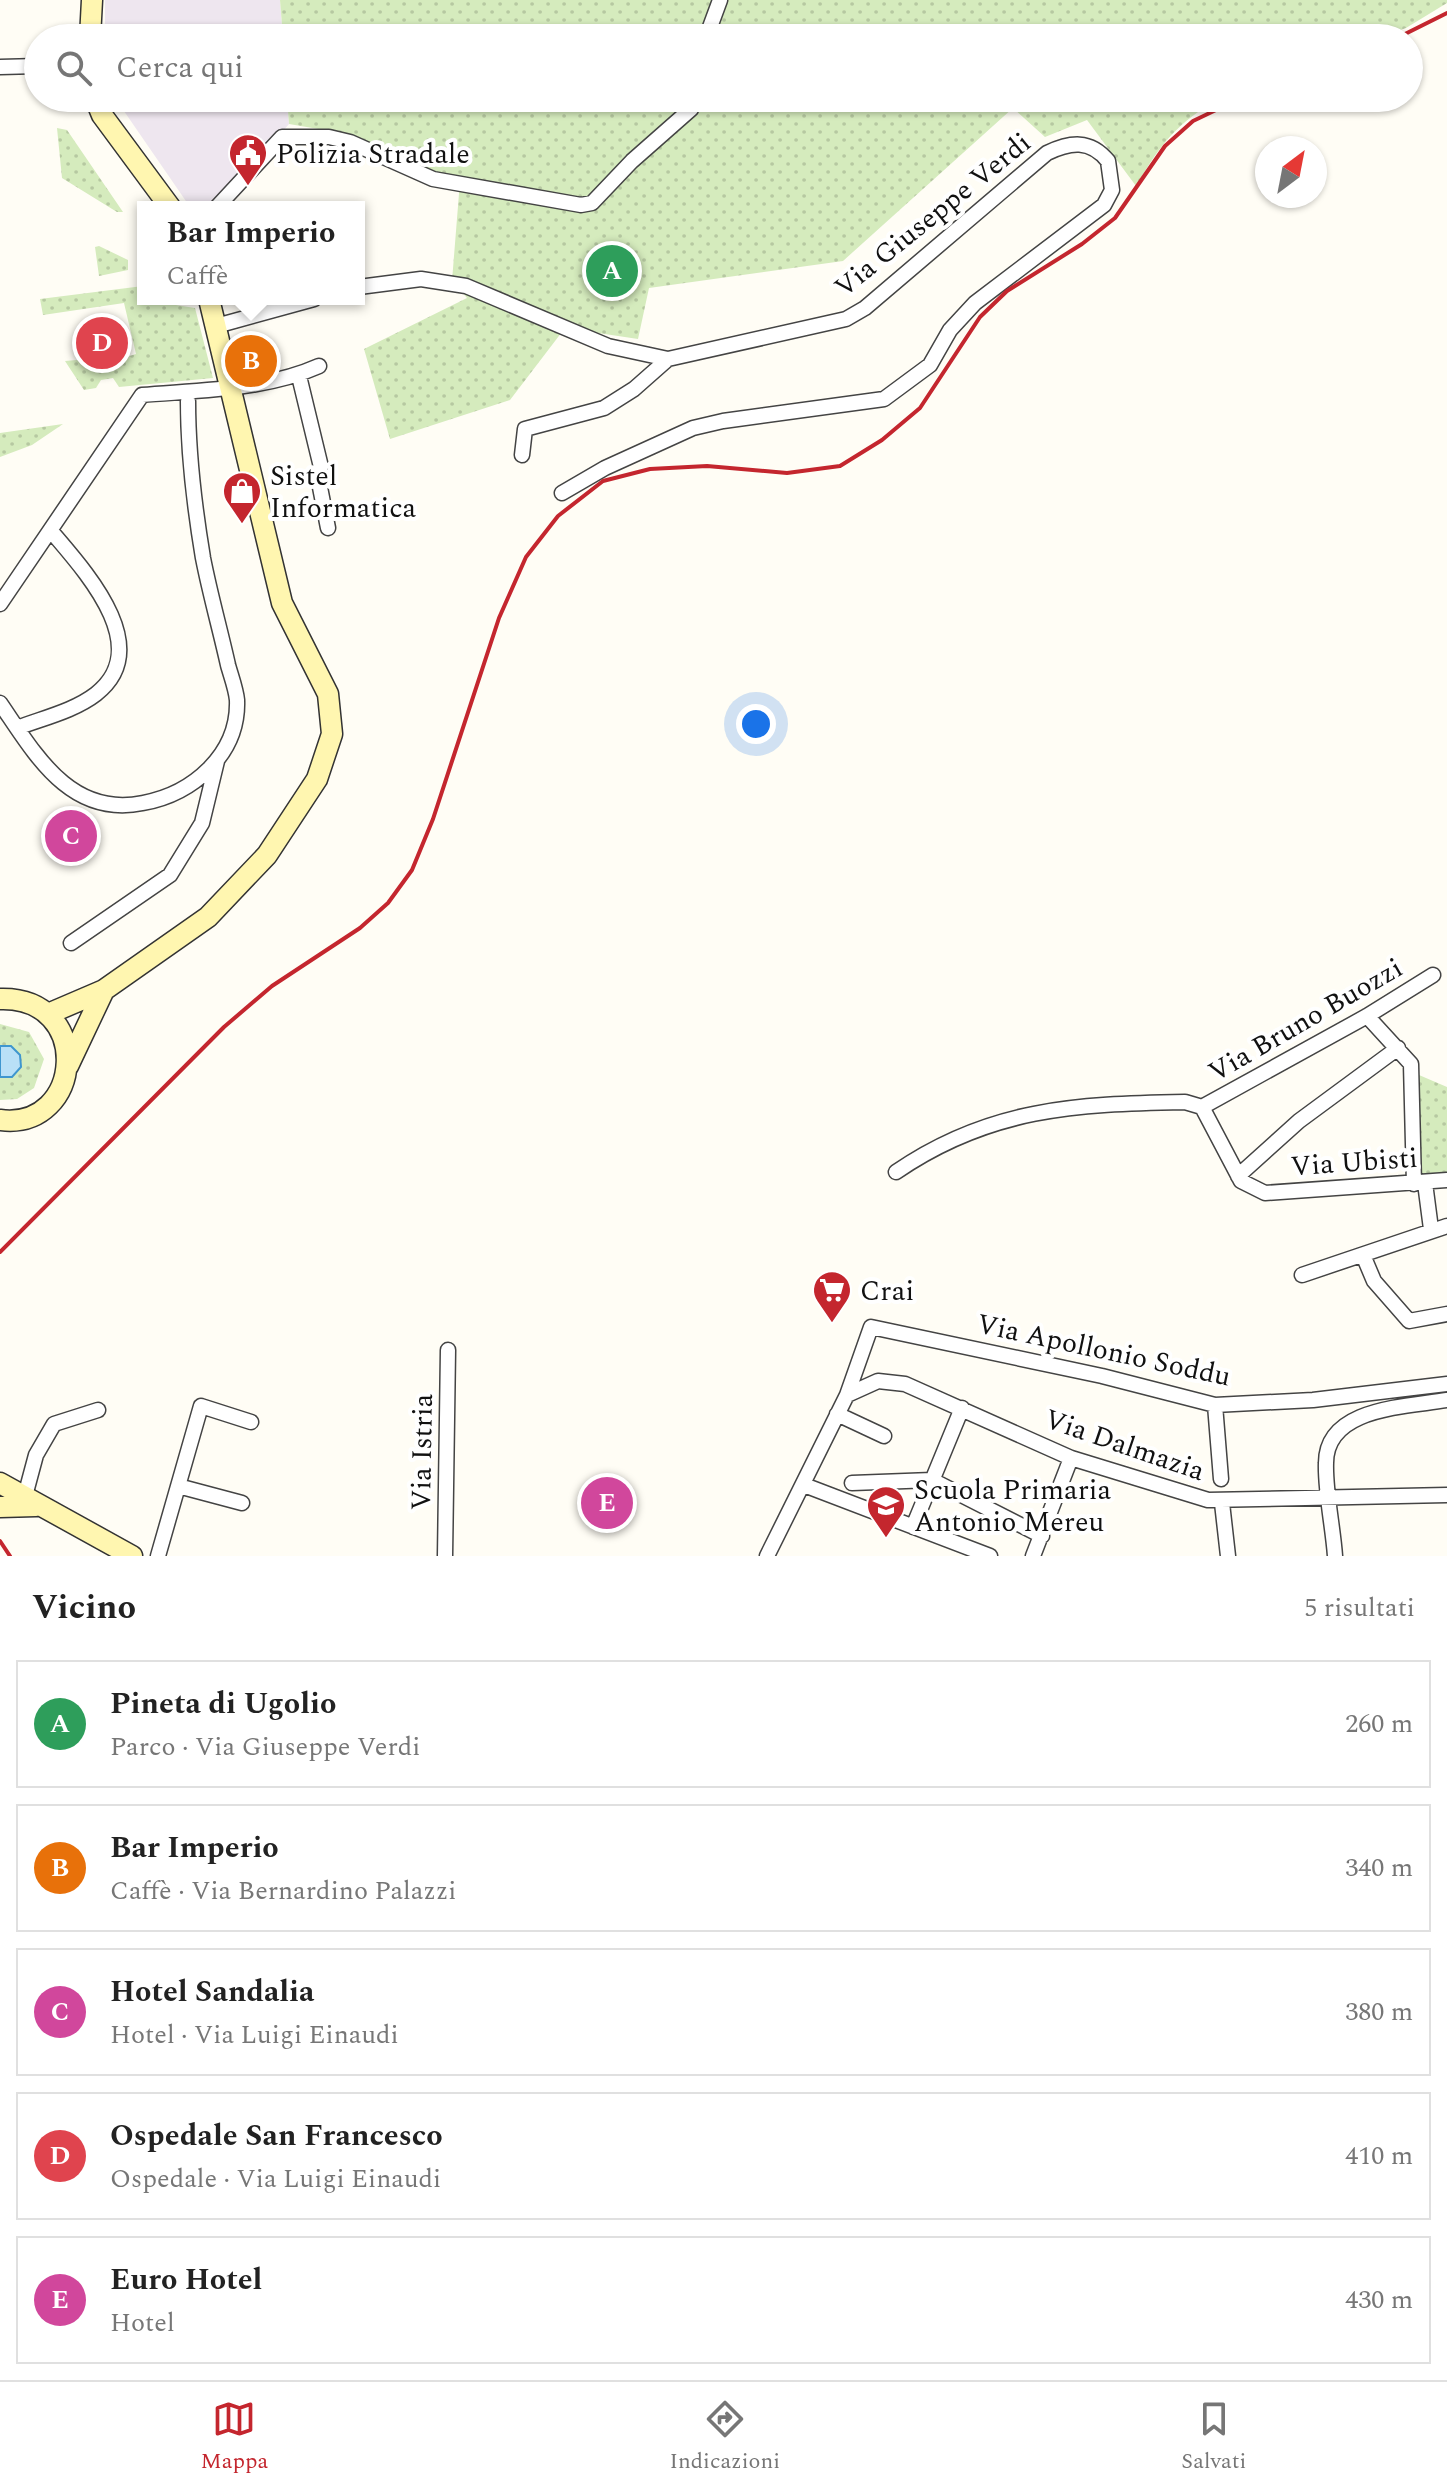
<!DOCTYPE html>
<html lang="it">
<head>
<meta charset="utf-8">
<style>
  body { margin:0; font-family:Spectral,serif; background:#f2f2f2; color:#222 }
  .compass { position:absolute; left:1255px; top:136px; width:72px; height:72px; border-radius:50%; background:#fff; box-shadow:0 2px 6px #0004; rotate:32deg }
  .you { position:absolute; left:756px; top:724px; width:28px; height:28px; margin:-20px; border:6px solid #fff; border-radius:50%; background:#1a73e8; box-shadow:0 0 0 12px #1a73e833 }
  .badge { display:grid; place-items:center; width:52px; height:52px; border-radius:50%; background:#c4262e; color:#fff; font-size:26px; font-weight:700 }
  .pin { position:absolute; translate:-50% -50%; border:4px solid #fff; box-shadow:0 2px 8px #0006 }
  .popup { position:absolute; left:137px; top:201px; width:228px; height:104px; box-sizing:border-box; display:grid; place-content:center; border-radius:0px; background:#fff; filter:drop-shadow(0 2px 6px #0005); font-size:26px; white-space:nowrap; color:#767676 }
  .popup b { font-size:30px; color:#222 }
  .popup::after { content:''; position:absolute; left:50%; top:100%; margin-left:-16px; border:16px solid transparent; border-top-color:#fff }
  .list { margin:0; padding:0; list-style:none }
  h2 { display:flex; justify-content:space-between; align-items:center; height:104px; margin:0; padding:0 32px; font-size:34px }
  h2 small { font-size:26px; font-weight:400; color:#767676 }
  .list li { display:grid; grid-template-columns:52px 1fr auto; gap:24px; align-items:center; box-sizing:border-box; height:128px; margin:0 16px 16px; padding:0 16px; border:2px solid #e0e0e0; border-radius:0px }
  .list b { display:block; font-size:30px; white-space:nowrap }
  .list p { margin:0; font-size:26px; white-space:nowrap; color:#767676 }
  .list em { font-size:26px; font-style:normal; color:#767676 }
  .icon { flex:none; width:44px; height:44px; fill:none; stroke:currentColor; stroke-width:2; stroke-linecap:round; stroke-linejoin:round }
  .map { position:relative; flex:none; width:1447px; height:1556px; overflow:hidden }
  .search { position:absolute; background:#fff; box-shadow:0 2px 6px #0004; left:24px; right:24px; top:24px; height:88px; display:flex; align-items:center; gap:20px; box-sizing:border-box; padding:0 28px; border-radius:44px; color:#767676; font-size:30px }
  .sheet { height:824px; background:#fff }
  nav { display:flex; justify-content:space-around; align-items:center; box-sizing:border-box; height:112px; border-top:2px solid #e0e0e0; background:#fff; font-size:22px; color:#767676 }
  nav a { display:grid; justify-items:center; gap:4px }
  nav .on { color:#c4262e }
  .map>svg:first-child { display:block }
  .industrial { fill:#eee6ef }
  .grass { fill:url(#grass-dots) }
  .water { fill:#b9e0f7; stroke:#3f96cf; stroke-width:2 }
  .lines { fill:none; stroke-linecap:round; stroke-linejoin:round }
  .street-casing { stroke:#444; stroke-width:17 }
  .secondary-casing { stroke:#333; stroke-width:23 }
  .street { stroke:#fff; stroke-width:14 }
  .secondary { stroke:#fff6b0; stroke-width:20 }
  .rail { stroke:#c4262e; stroke-width:4 }
  .labels { text-anchor:middle; stroke-width:8; stroke-linejoin:round; paint-order:stroke }
  .poi-label { font-size:28px; fill:#111; stroke:#fff; text-anchor:start }
  .street-label { font-size:28px; fill:#111; stroke:#fff }
</style>
</head>
<body>
<div class="map">
<svg width="1447" height="1556" viewBox="0 0 1447 1556">
  <defs>
    <pattern id="grass-dots" width="8" height="8" patternUnits="userSpaceOnUse" patternTransform="scale(2)"><rect width="8" height="8" fill="#d5ebbd"/><path d="M2 2h.1M6 6h.1" fill="none" stroke="#b6c8a1" stroke-width="1.8" stroke-linecap="round"/></pattern>
  </defs>
  <rect width="100%" height="100%" fill="#fffdf5"/>
  <path class="industrial" d="M105,0H280L283,38H105Z
    M115,98H287L289,124L217,207H190Z"/>
  <path class="grass" d="M280,0H1447V3L1406,28L1378,38H283Z
    M287,98H1220C1176,124 1162,142 1136,186L1087,120L1045,137L1013,108L843,261L649,288L638,339L565,328L510,400L390,439L364,349L467,298L452,281L460,181L330,131L289,124Z
    M57,128L67,130L123,212H117L62,178Z
    M99,246L128,260V270L99,276L95,247Z
    M143,286V299H162L163,303L195,308L213,378L119,387L113,378L101,380L96,388L84,390L65,361C89,358 114,362 136,354L124,303L43,315L40,299Z
    M63,424L32,445L0,457V433Z
    M0,1024L29,1032L44,1059L34,1088L17,1099L0,1100V1077L5,1078V1045L0,1046Z
    M1419,1075L1447,1087V1173L1418,1177Z"/>
  <path class="water" d="M0,1046H11L20,1055L21,1067L12,1077H0Z"/>
  <g class="lines">
    <defs>
      <path id="street" d="M706,38L720,0
        M0,67L38,66
        M217,207L282,137H329L350,142L433,179L581,205L592,203L632,161L691,109L695,98
        M359,287L421,279L466,286L608,346L668,359L846,319L865,308L1047,153C1070,142 1090,139 1108,161L1112,190L1104,205L975,303L950,330L930,365L884,399L723,421L693,428L605,468L562,493
        M216,326L314,299
        M299,376L321,467L317,472L328,528
        M522,455L525,429L604,408L634,389L668,359
        M0,604L142,395C201,390 265,390 319,366
        M0,703C35,754 70,818 143,803C192,794 239,755 237,700C236,689 231,676 228,665C220,629 210,594 203,558C195,510 188,449 188,401
        M17,728C43,718 74,711 96,694C156,647 84,570 51,531
        M71,943L170,875L202,823L217,761
        M1367,1016L1411,1064L1414,1184
        M1202,1107L1367,1016L1433,975
        M896,1172C989,1108 1076,1104 1185,1102L1202,1107L1241,1181L1265,1193L1447,1180
        M1238,1176L1299,1121L1398,1048
        M1425,1183L1431,1229
        M1363,1255L1374,1281L1409,1321L1447,1314
        M1302,1275L1447,1226
        M847,1395L878,1381L905,1384L1071,1458L1208,1500L1447,1495
        M1215,1405L1221,1479
        M837,1414L884,1436
        M852,1483L932,1480L1042,1536
        M804,1485L990,1556
        M178,1486L242,1503
        M25,1496L36,1455L54,1424L98,1410
        M1222,1503L1228,1556
        M913,1527L962,1408
        M158,1556L201,1406L251,1422
        M445,1556L448,1350
        M767,1556L847,1395L871,1327L1102,1376L1215,1405L1313,1400L1447,1384
        M1033,1556L1071,1458
        M1335,1556C1333,1527 1325,1491 1326,1463C1326,1407 1407,1407 1447,1400"/>
      <path id="secondary" d="M90,38L92,0
        M95,98L102,115L170,207
        M0,999C94,996 84,1131 0,1120
        M48,1014L104,990L208,917L267,855L317,779L332,734L328,694L282,603L209,299
        M68,1066L104,990
        M0,1483L132,1556
        M0,1507L36,1506"/>
    </defs>
    <use href="#street" class="street-casing"/>
    <use href="#secondary" class="secondary-casing"/>
    <use href="#street" class="street"/>
    <use href="#secondary" class="secondary"/>
    <path class="rail" d="M1397,38L1447,13
      M0,1252L224,1027L272,986L360,928L388,903L412,870L433,819L499,618L526,557L558,516L603,481L650,469L707,466L787,473L840,466L882,440L920,408L980,317L1007,291L1082,244L1115,218L1165,146L1193,121L1241,98
      M0,1541L10,1556"/>
  </g>
  <defs>
    <symbol id="civic-pin" viewBox="-11 -11 22 30"><path d="M0 17L-7.5 6A9.5 9.5 0 1 1 7.5 6Z" fill="#c4262e" stroke="#fff"/><path d="M-.6-6.5H3V-4.5H.6V-3L4-1V1h2V6H-6V1h2V-1L-.6-3ZM-1.2 2.5V6h2.4V2.5Z" fill="#fff"/></symbol>
    <symbol id="shop-pin" viewBox="-11 -11 22 30"><path d="M0 17L-7.5 6A9.5 9.5 0 1 1 7.5 6Z" fill="#c4262e" stroke="#fff"/><path d="M-5-2.5h2.3a2.7 3.5 0 0 1 5.4 0H5L5.5 6h-11ZM-1.5-2.5h3a1.5 2.3 0 0 0-3 0Z" fill="#fff"/></symbol>
    <symbol id="supermarket-pin" viewBox="-11 -11 22 30"><path d="M0 17L-7.5 6A9.5 9.5 0 1 1 7.5 6Z" fill="#c4262e" stroke="#fff"/><path d="M-6-5.5h2.5l.6 2H6L4.5 2H-2.5L-4.4-4H-6ZM-1.5 3.2a1.3 1.3 0 1 0 .1 0ZM3 3.2a1.3 1.3 0 1 0 .1 0Z" fill="#fff"/></symbol>
    <symbol id="school-pin" viewBox="-11 -11 22 30"><path d="M0 17L-7.5 6A9.5 9.5 0 1 1 7.5 6Z" fill="#c4262e" stroke="#fff"/><path d="M0-5L7-2L0 1L-7-2ZM-4 1L0 2.5L4 1V4Q0 6-4 4Z" fill="#fff"/></symbol>
  </defs>
  <g fill-rule="evenodd">
    <use href="#civic-pin" x="226" y="131" width="44" height="60"/>
    <use href="#shop-pin" x="220" y="469" width="44" height="60"/>
    <use href="#supermarket-pin" x="810" y="1268" width="44" height="60"/>
    <use href="#school-pin" x="864" y="1483" width="44" height="60"/>
  </g>
  <g class="labels">
    <g class="poi-label">
      <text x="276" y="163">Polizia Stradale</text>
      <text x="270" y="485">Sistel<tspan x="270" dy="32">Informatica</tspan></text>
      <text x="860" y="1300">Crai</text>
      <text x="914" y="1499">Scuola Primaria<tspan x="914" dy="32">Antonio Mereu</tspan></text>
    </g>
    <g class="street-label">
      <text transform="translate(932 214) rotate(-39)" y="10">Via Giuseppe Verdi</text>
      <text transform="translate(1305 1019) rotate(-30)" y="10">Via Bruno Buozzi</text>
      <text transform="translate(1354 1161) rotate(-4)" y="10">Via Ubisti</text>
      <text transform="translate(1104 1349) rotate(12)" y="10">Via Apollonio Soddu</text>
      <text transform="translate(1125 1444) rotate(19)" y="10">Via Dalmazia</text>
      <text transform="translate(421 1452) rotate(-89)" y="10">Via Istria</text>
    </g>
  </g>
</svg>
<svg class="compass" viewBox="-18 -18 36 36"><path d="M0-13l5 13h-10z" fill="#e53935"/><path d="M0 13l5-13h-10z" fill="#767676"/></svg>
<div class="you"></div>
<div class="pin badge" style="left:612px;top:271px;background:#2e9e5b">A</div>
<div class="pin badge" style="left:251px;top:361px;background:#e8710a">B</div>
<div class="popup"><b>Bar Imperio</b>Caffè</div>
<div class="pin badge" style="left:71px;top:836px;background:#d1479c">C</div>
<div class="pin badge" style="left:102px;top:343px;background:#e0444e">D</div>
<div class="pin badge" style="left:607px;top:1503px;background:#d1479c">E</div>
<div class="search"><svg class="icon" aria-label="search" viewBox="0 0 24 24"><circle cx="10" cy="10" r="6"/><path d="M15 15l6 6"/></svg>Cerca qui</div>
</div>
<section class="sheet">
<h2>Vicino<small>5 risultati</small></h2>
<ul class="list">
<li><span class="badge" style="background:#2e9e5b">A</span><div><b>Pineta di Ugolio</b><p>Parco · Via Giuseppe Verdi</p></div><em>260 m</em></li>
<li><span class="badge" style="background:#e8710a">B</span><div><b>Bar Imperio</b><p>Caffè · Via Bernardino Palazzi</p></div><em>340 m</em></li>
<li><span class="badge" style="background:#d1479c">C</span><div><b>Hotel Sandalia</b><p>Hotel · Via Luigi Einaudi</p></div><em>380 m</em></li>
<li><span class="badge" style="background:#e0444e">D</span><div><b>Ospedale San Francesco</b><p>Ospedale · Via Luigi Einaudi</p></div><em>410 m</em></li>
<li><span class="badge" style="background:#d1479c">E</span><div><b>Euro Hotel</b><p>Hotel</p></div><em>430 m</em></li>
</ul>
</section>
<nav>
<a class="on"><svg class="icon" aria-label="map" viewBox="0 0 24 24"><path d="M3 6l6-2 6 2 6-2v14l-6 2-6-2-6 2zM9 4v14M15 6v14"/></svg>Mappa</a>
<a><svg class="icon" aria-label="directions" viewBox="0 0 24 24"><path d="M12 3l9 9-9 9-9-9zM9 14v-3h6M13 9l2 2-2 2"/></svg>Indicazioni</a>
<a><svg class="icon" aria-label="saved" viewBox="0 0 24 24"><path d="M7 4h10v16l-5-4-5 4z"/></svg>Salvati</a>
</nav>
</body>
</html>
